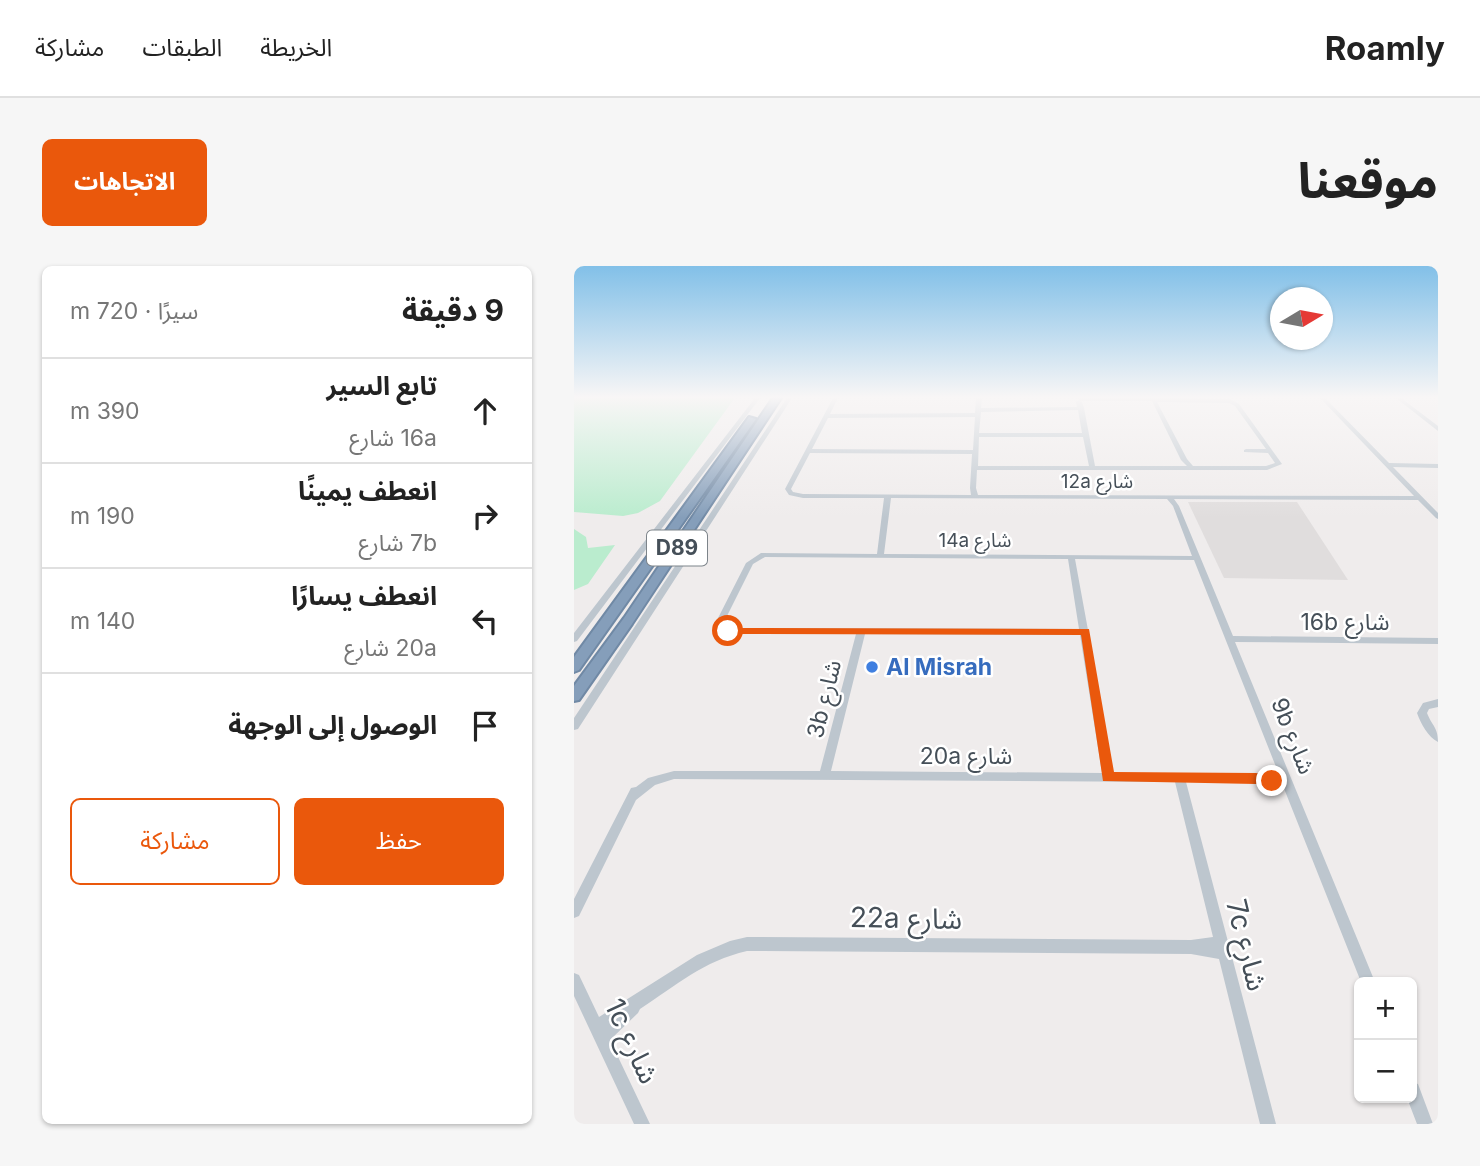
<!DOCTYPE html>
<html lang="ar">
<head>
<meta charset="utf-8">
<style>
  body { margin:0; font-family:Inter,"Noto Sans Arabic",sans-serif; background:#f6f6f6; color:#222; direction:rtl }
  .controls { position:absolute; right:21px; bottom:21px; display:grid; overflow:hidden; border-radius:10px; box-shadow:0 2px 5px #0004 }
  .controls button { width:63px; height:63px; display:grid; place-items:center; padding:0; border:0; border-bottom:2px solid #e0e0e0; background:#fff; color:#222; font:35px sans-serif }
  .compass { position:absolute; left:696px; top:21px; width:63px; height:63px; border-radius:50%; background:#fff; box-shadow:0 2px 5px #0004; rotate:80deg }
  .stop { position:absolute; width:21px; height:21px; margin:-16px; border:5px solid #ea580c; border-radius:50%; background:#fff }
  .stop.end { background:#ea580c; border-color:#fff; box-shadow:0 2px 7px #0008 }
  .list { margin:0; padding:0; list-style:none }
  h2 { display:flex; justify-content:space-between; align-items:center; height:91px; margin:0; padding:0 28px; font-size:30px }
  h2 small { font-size:23px; font-weight:400; color:#767676 }
  .list li { display:grid; grid-template-columns:46px 1fr auto; gap:21px; align-items:center; box-sizing:border-box; height:105px; padding:0 28px; border-top:2px solid #e0e0e0 }
  .list b { display:block; font-size:26px; white-space:nowrap }
  .list p { margin:0; font-size:23px; white-space:nowrap; color:#767676 }
  .list em { font-size:23px; font-style:normal; color:#767676 }
  .actions { display:flex; gap:14px; padding:21px 28px }
  .actions a { flex:1; padding:16px 0; border:2px solid #ea580c; border-radius:10px; text-align:center; font-size:24px; color:#ea580c }
  .actions .main { background:#ea580c; color:#fff }
  .icon { flex:none; width:38px; height:38px; fill:none; stroke:currentColor; stroke-width:2; stroke-linecap:round; stroke-linejoin:round }
  .map { position:relative; flex:none; width:864px; height:858px; overflow:hidden; direction:ltr; border-radius:10px }
  header { display:flex; align-items:center; gap:42px; box-sizing:border-box; height:98px; padding:0 35px; background:#fff; border-bottom:2px solid #e0e0e0 }
  header strong { font-size:33px }
  nav { display:flex; gap:38px; margin-inline-start:auto; font-size:24px }
  .intro { display:flex; align-items:center; justify-content:space-between; box-sizing:border-box; height:168px; padding:0 42px }
  h1 { margin:0; font-size:49px }
  .button { padding:18px 32px; border-radius:10px; background:#ea580c; color:#fff; font-size:24px; font-weight:700 }
  main { display:flex; gap:42px; padding:0 42px }
  aside { flex:1; background:#fff; border-radius:10px; box-shadow:0 2px 5px #0004 }
  .map>svg:first-child { display:block }
  .education { fill:#e0dddd }
  .green { fill:#baecce }
  .lines { fill:none; stroke-linecap:round; stroke-linejoin:round }
  .highway-casing { stroke:#7089a5; stroke-width:4 }
  .minor { fill:#bdc6ce; fill-rule:evenodd }
  .highway { fill:#859eba; fill-rule:evenodd }
  .route { fill:#ea580c }
  .shop-dot { fill:#3f7fe0; stroke:#fff; stroke-width:2.5 }
  .labels { text-anchor:middle; stroke-width:5; stroke-linejoin:round; paint-order:stroke }
  .far-street-label { font-size:19px; fill:#454f58; stroke:#fff }
  .shield { fill:#fff; stroke:#7d848a; stroke-width:2 }
  .shield-label { font-size:21px; font-weight:bold; fill:#454f58 }
  .street-label { font-size:23px; fill:#454f58; stroke:#fff }
  .shop-label { font-size:23px; font-weight:bold; fill:#366cbe; stroke:#fff; text-anchor:start }
  .near-street-label { font-size:28px; fill:#454f58; stroke:#fff }
</style>
</head>
<body>
<header>
<strong>Roamly</strong>
<nav><a>الخريطة</a><a>الطبقات</a><a>مشاركة</a></nav>
</header>
<div class="intro"><h1>موقعنا</h1><a class="button">الاتجاهات</a></div>
<main>
<div class="map">
<svg width="864" height="858" viewBox="0 0 864 858">
  <rect width="100%" height="100%" fill="#efecec"/>
  <path class="education" d="M614,236H723L774,314L650,312Z"/>
  <path class="green" d="M0,132H160V133L86,235L64,247L49,250L0,246Z
    M0,263L12,271L14,282L41,279L14,318L0,324Z"/>
  <g class="lines">
    <defs>
      <path id="highway" d="M199,132H207L58,358L5,434L0,435V420L50,352Z
        M175,151L182,153L5,404L0,406V391Z"/>
    </defs>
    <use href="#highway" class="highway-casing"/>
    <path class="minor" d="M181,132H186L3,375L0,376V367Z
      M213,132H218L4,463L0,464V452Z
      M259,132H264L256,148L401,147L402,132H408L407,142L503,141L502,136L505,134L503,132L656,133L665,138L708,198L693,204H403L402,222L404,229L840,230L746,132H751L815,197L864,198V202L819,201L864,247V253L862,252L844,234L600,233L605,240L659,370L864,372V378L661,376L801,716H787L709,520L683,516H612L702,858H686L645,693L617,688L173,685C129,695 103,719 66,743L64,747L36,774L76,858H60L0,730V707L5,709L25,751L123,689L156,675L173,671L617,674L639,671L601,516L100,513L81,519L62,534L5,650L0,652V633L57,522L62,521L74,512L100,505H246L282,368H157L146,366L141,358L172,297L187,287L303,288L310,232H229L215,229L211,223ZM505,135H578L607,194L613,200H521L510,142L508,136ZM583,136L655,137L661,140L692,183H672L670,184V186L694,187L701,197L692,200H619L613,193ZM504,144L508,167H405L407,146ZM401,151L399,184L238,183L254,152ZM405,171H509L515,200H404ZM236,187L398,188L396,222L397,229L229,228L219,226L217,223ZM317,232L593,233L599,240L618,290L310,288ZM191,291L494,293L505,363L152,362L149,358L179,298ZM501,293L620,294L706,511L683,508L539,507L514,368L515,366L514,364ZM291,368L506,369L528,507L257,505Z
      M822,132H827L864,160V165Z
      M864,433V441L855,443L853,447C858,460 864,461 864,476C854,471 847,458 843,447L849,437Z
      M838,816L844,818L859,858H843L833,832H838Z"/>
    <use href="#highway" class="highway"/>
  </g>
  <linearGradient id="sky" x2="0" y2="1"><stop stop-color="#82c0e8"/><stop offset="0.52" stop-color="#f8f6f6"/><stop offset="1" stop-color="#f8f6f6" stop-opacity="0"/></linearGradient>
  <rect width="864" height="252" fill="url(#sky)"/>
  <path class="route" d="M154,362L515,363L540,506L682,507L702,511L704,515L698,521L682,518L529,515L507,369L151,368V363Z"/>
  <circle class="shop-dot" cx="298" cy="401" r="7"/>
  <g class="labels">
    <g class="far-street-label">
      <text x="523" y="222">12a شارع</text>
      <text x="401" y="281">14a شارع</text>
    </g>
    <rect class="shield" x="73" y="264.5" width="60" height="35" rx="5"/>
    <g class="shield-label">
      <text x="103" y="289">D89</text>
    </g>
    <g class="street-label">
      <text x="771" y="364">16b شارع</text>
      <text transform="translate(250 433) rotate(-76)" y="8">3b شارع</text>
      <text transform="translate(719 470) rotate(68)" y="8">9b شارع</text>
      <text x="392" y="498">20a شارع</text>
    </g>
    <g class="shop-label">
      <text x="312" y="409">Al Misrah</text>
    </g>
    <g class="near-street-label">
      <text transform="translate(332 652) rotate(1)" y="10">22a شارع</text>
      <text transform="translate(673 679) rotate(76)" y="10">7c شارع</text>
      <text transform="translate(58 775) rotate(65)" y="10">1c شارع</text>
    </g>
  </g>
</svg>
<div class="controls">
<button>+</button>
<button>−</button>
</div>
<svg class="compass" viewBox="-18 -18 36 36"><path d="M0-13l5 13h-10z" fill="#e53935"/><path d="M0 13l5-13h-10z" fill="#767676"/></svg>
<div class="stop" style="left:154px;top:365px"></div>
<div class="stop end" style="left:698px;top:515px"></div>
</div>
<aside>
<h2>9 دقيقة<small>سيرًا · 720 m</small></h2>
<ul class="list">
<li><svg class="icon" aria-label="ahead" viewBox="0 0 24 24"><path d="M12 20V5M6 11l6-6 6 6"/></svg><div><b>تابع السير</b><p>16a شارع</p></div><em>390 m</em></li>
<li><svg class="icon" aria-label="right" viewBox="0 0 24 24"><path d="M7 20v-9h11M14 6l5 5-5 5"/></svg><div><b>انعطف يمينًا</b><p>7b شارع</p></div><em>190 m</em></li>
<li><svg class="icon" aria-label="left" viewBox="0 0 24 24"><path d="M17 20v-9H6M10 6l-5 5 5 5"/></svg><div><b>انعطف يسارًا</b><p>20a شارع</p></div><em>140 m</em></li>
<li><svg class="icon" aria-label="arrive" viewBox="0 0 24 24"><path d="M6 21V4h12l-3 4 3 4H6"/></svg><div><b>الوصول إلى الوجهة</b></div></li>
</ul>
<div class="actions"><a class="main">حفظ</a><a>مشاركة</a></div>
</aside>
</main>
</body>
</html>
